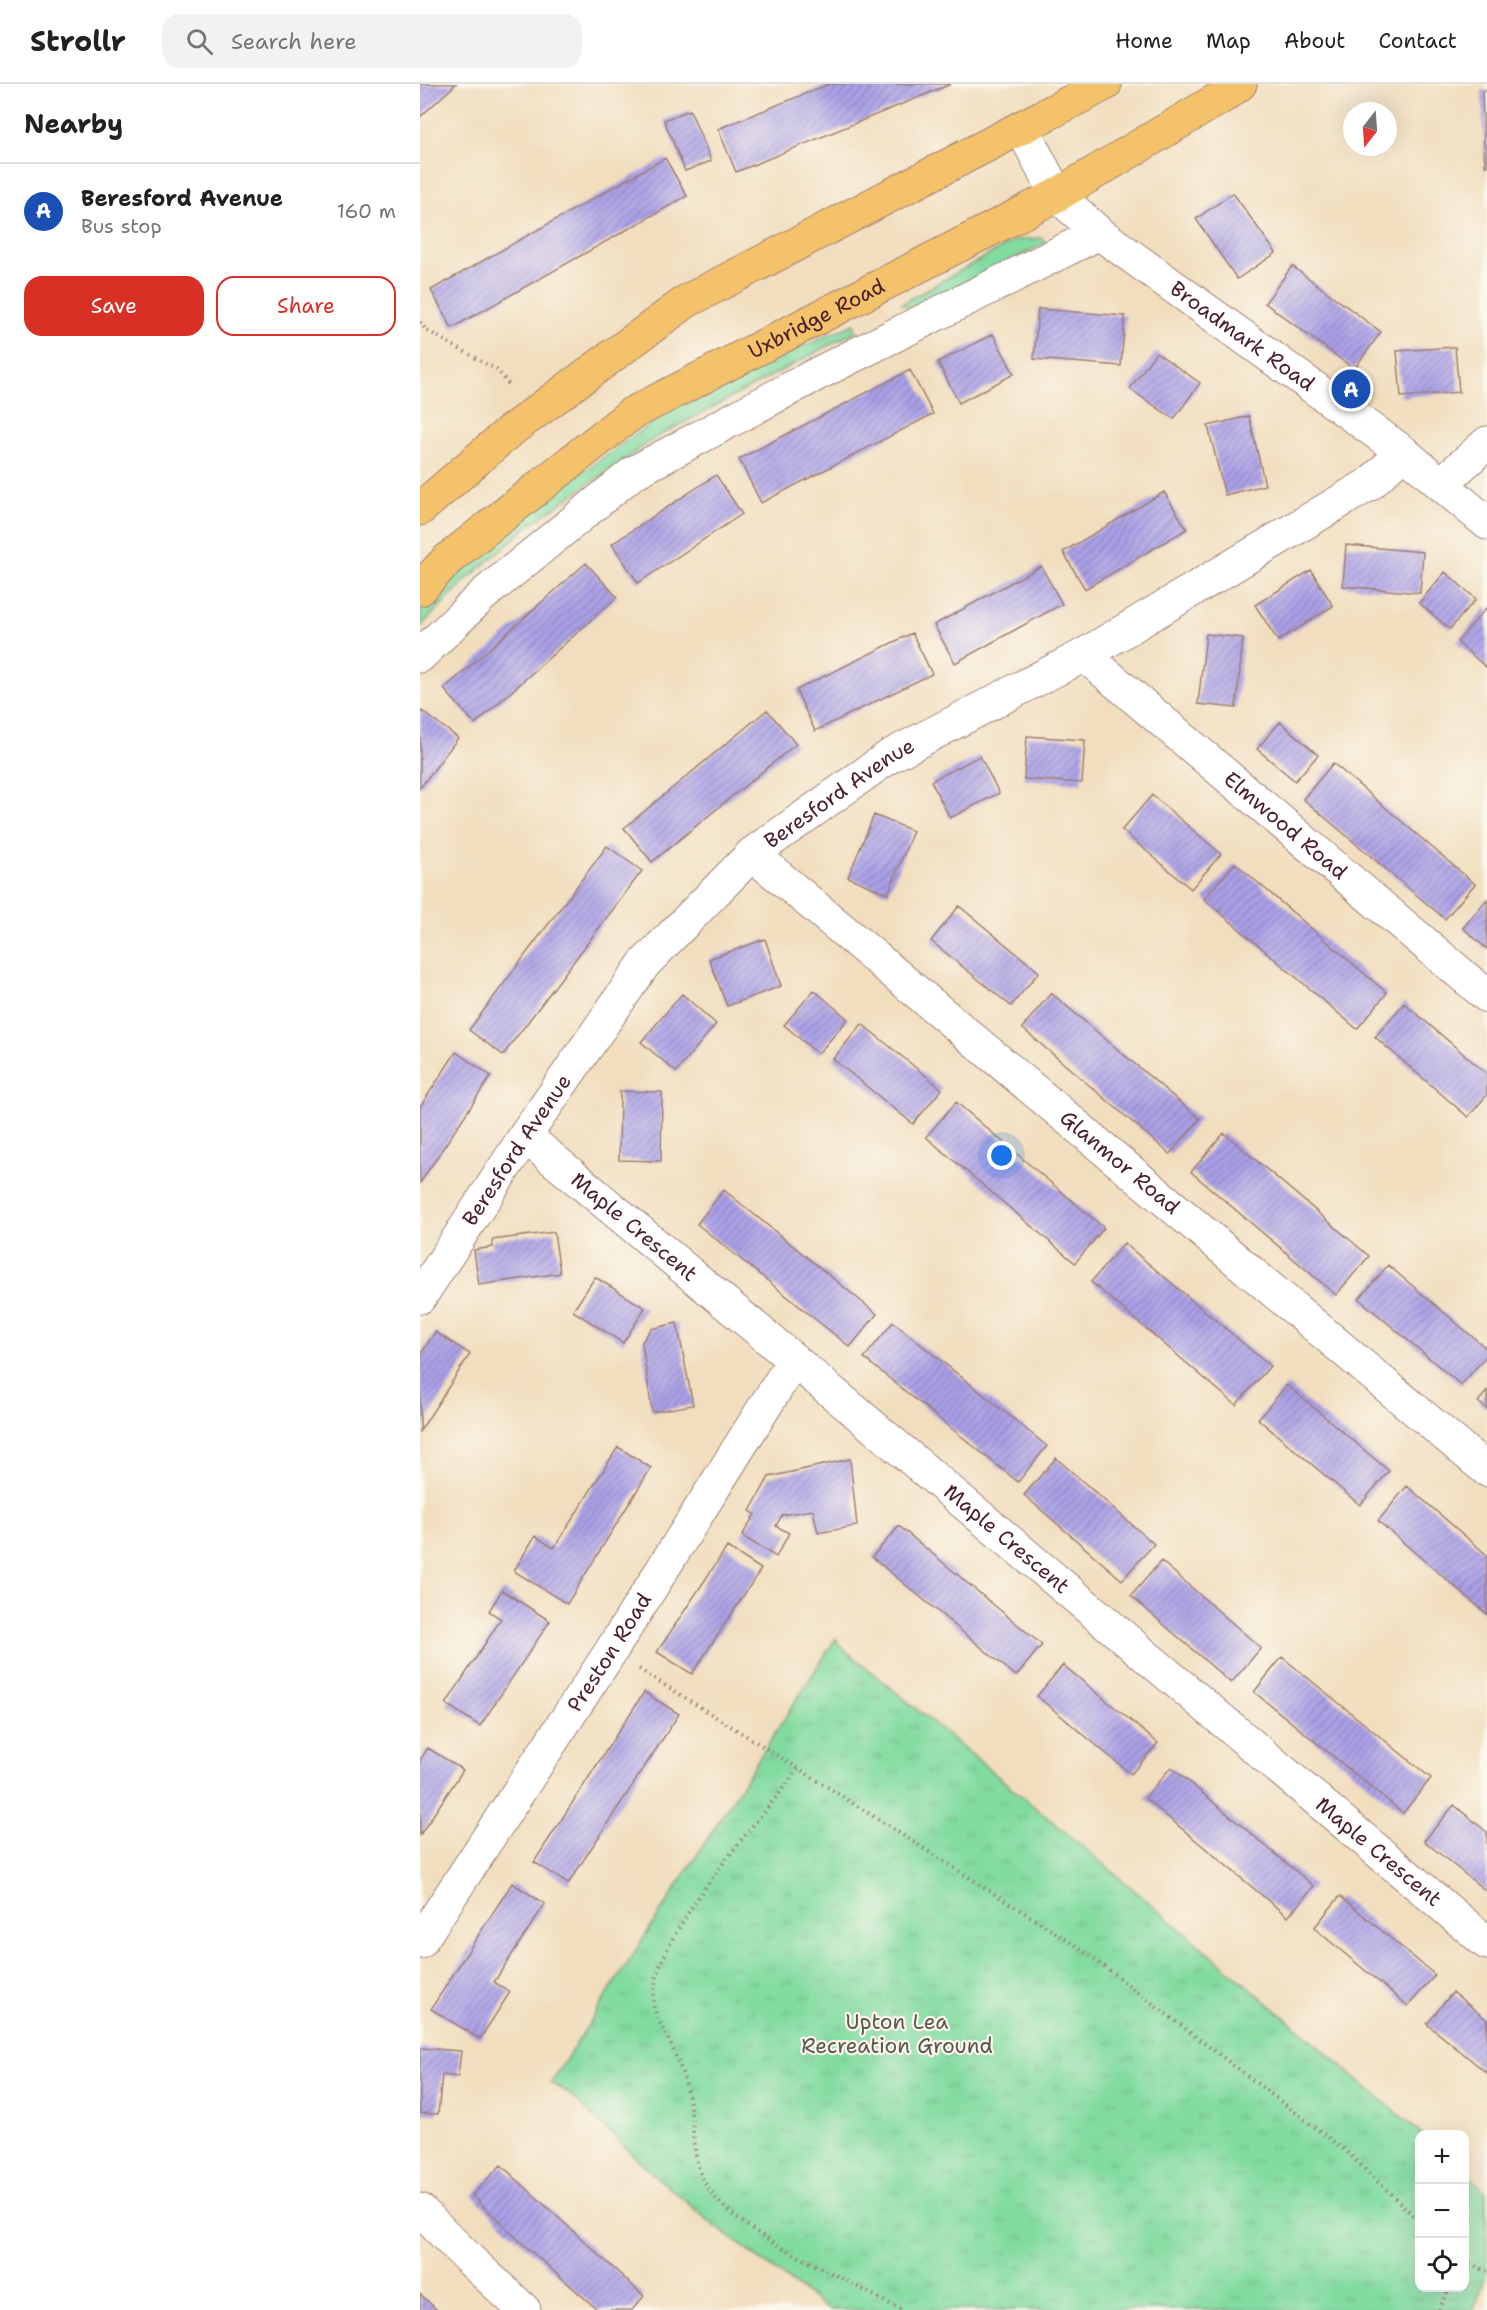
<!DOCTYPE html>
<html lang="en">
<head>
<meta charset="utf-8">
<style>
  body { margin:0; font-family:"Shantell Sans",sans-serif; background:#f2f2f2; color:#202124 }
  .controls { position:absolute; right:18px; bottom:18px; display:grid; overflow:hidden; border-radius:12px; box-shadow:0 6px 24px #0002 }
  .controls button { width:54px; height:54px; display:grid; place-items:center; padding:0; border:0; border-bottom:2px solid #e0e0e0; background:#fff; color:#202124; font:30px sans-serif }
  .compass { position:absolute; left:923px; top:18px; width:54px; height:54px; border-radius:50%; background:#fff; box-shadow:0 6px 24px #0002; rotate:197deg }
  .you { position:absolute; left:582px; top:1072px; width:21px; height:21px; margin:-15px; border:4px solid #fff; border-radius:50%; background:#1a73e8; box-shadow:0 0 0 9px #1a73e833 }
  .badge { display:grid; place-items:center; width:39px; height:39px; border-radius:50%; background:#d93025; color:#fff; font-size:20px; font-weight:700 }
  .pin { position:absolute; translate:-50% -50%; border:3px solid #fff; box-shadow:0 2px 6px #0006 }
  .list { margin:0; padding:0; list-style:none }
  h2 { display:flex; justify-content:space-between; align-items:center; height:78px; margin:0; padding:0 24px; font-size:26px }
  h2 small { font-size:20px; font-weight:400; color:#757577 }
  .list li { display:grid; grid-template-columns:39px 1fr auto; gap:18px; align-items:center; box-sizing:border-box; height:96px; padding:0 24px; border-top:2px solid #e0e0e0 }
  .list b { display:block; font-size:22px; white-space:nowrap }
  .list p { margin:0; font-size:20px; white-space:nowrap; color:#757577 }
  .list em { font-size:20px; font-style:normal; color:#757577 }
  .actions { display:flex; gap:12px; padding:18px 24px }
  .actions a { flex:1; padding:14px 0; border:2px solid #d93025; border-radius:18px; text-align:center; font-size:21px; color:#d93025 }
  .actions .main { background:#d93025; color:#fff }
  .icon { flex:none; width:33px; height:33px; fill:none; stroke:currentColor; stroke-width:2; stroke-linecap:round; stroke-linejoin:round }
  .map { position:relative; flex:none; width:1067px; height:2226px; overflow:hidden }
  header { display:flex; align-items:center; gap:36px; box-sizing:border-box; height:84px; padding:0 30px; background:#fff; border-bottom:2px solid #e0e0e0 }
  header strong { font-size:28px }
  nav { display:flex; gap:33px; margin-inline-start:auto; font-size:21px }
  .search { width:420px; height:54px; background:#f2f2f2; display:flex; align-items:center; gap:15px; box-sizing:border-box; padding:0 21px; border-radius:18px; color:#757577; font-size:22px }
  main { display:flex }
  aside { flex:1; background:#fff }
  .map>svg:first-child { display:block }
  .grass { fill:#82dba0; stroke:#667d66; stroke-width:1.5 }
  .park { fill:url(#park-tufts); stroke:#667d66; stroke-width:1.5 }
  .building { fill:url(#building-hatch) }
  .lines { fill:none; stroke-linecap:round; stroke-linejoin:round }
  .street-casing { stroke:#9e7e74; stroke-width:35 }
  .primary-casing { stroke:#9e7e74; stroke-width:35 }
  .path { stroke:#9e7e74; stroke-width:4; stroke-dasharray:1.5 4.5; stroke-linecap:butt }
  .street { stroke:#fff; stroke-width:33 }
  .primary { stroke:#f4c26a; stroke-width:33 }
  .labels { text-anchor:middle; stroke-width:4.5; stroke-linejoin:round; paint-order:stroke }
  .street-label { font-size:21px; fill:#4a1f2b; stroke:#fbf7ec }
  .park-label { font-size:21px; fill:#5b574e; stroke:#fbf7ec }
</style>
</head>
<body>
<header>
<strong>Strollr</strong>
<div class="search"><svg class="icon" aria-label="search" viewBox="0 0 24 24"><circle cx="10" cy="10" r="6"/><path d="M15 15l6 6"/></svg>Search here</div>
<nav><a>Home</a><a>Map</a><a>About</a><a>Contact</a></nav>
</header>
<main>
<aside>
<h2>Nearby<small></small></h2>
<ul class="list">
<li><span class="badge" style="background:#1a4fb4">A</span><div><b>Beresford Avenue</b><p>Bus stop</p></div><em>160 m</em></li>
</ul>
<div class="actions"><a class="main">Save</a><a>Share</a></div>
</aside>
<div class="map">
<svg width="1067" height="2226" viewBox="0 0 1067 2226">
  <defs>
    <pattern id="park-tufts" width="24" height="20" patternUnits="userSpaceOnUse" patternTransform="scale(1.5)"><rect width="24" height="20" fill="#82dba0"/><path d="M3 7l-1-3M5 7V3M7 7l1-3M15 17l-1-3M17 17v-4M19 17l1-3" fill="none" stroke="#72bc8a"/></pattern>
    <pattern id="building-hatch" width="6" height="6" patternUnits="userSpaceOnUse" patternTransform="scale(1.5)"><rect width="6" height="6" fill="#aaa0e7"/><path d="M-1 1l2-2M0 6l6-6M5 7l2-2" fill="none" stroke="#8c82bb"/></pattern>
  </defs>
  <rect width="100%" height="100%" fill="#fbf7ec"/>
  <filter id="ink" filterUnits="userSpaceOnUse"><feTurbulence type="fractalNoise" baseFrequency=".0167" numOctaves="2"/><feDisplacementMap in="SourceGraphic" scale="12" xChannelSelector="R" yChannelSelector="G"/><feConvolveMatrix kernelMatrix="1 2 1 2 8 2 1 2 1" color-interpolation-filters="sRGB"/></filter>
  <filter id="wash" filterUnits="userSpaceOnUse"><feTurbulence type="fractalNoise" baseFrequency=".008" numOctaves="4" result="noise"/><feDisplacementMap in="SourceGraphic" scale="24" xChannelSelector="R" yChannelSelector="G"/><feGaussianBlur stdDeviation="1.35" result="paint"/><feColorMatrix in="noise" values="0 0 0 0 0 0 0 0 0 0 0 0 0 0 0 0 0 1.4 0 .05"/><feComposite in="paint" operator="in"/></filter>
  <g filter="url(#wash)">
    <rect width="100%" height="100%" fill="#f1debe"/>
    <path class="grass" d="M622,154L626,159L492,225L481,220L595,156Z
      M434,240L436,247L237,353L108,442L42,500L0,543V525L115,422L271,311Z"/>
    <path class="park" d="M416,1554L419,1561L668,1767L1002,2050H1000V2204H1044L1045,2088L1066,2108L1067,2187L1054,2226H409L296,2143L232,2089L147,2008L131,1999Z"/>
    <g id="blocks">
      <path class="building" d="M0,0H36L0,33Z
        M409,0H531L316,88L298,45Z
        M1067,6V82H1065L1062,7Z
        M270,26L291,77L265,87L244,36Z
        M245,74L267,112L32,244L11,206Z
        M813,109L856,169L817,195L776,135Z
        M872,182L961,248L934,285L845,219Z
        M618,225L705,232L701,282L614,275Z
        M573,250L594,290L539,319L518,278Z
        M1035,263L1039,308L981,313L977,267Z
        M736,268L780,299L754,335L710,305Z
        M490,286L513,330L341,419L319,375Z
        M829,332L845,401L805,411L788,342Z
        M296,391L322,430L218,499L192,460Z
        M744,408L767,445L665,505L643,468Z
        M926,461L1003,468L1000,509L923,502Z
        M166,479L197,513L55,640L24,605Z
        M621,482L642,520L535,579L514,541Z
        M891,486L913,522L858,557L835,521Z
        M1025,488L1056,515L1030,545L999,519Z
        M1067,523V584L1037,558Z
        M492,549L512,590L395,647L376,606Z
        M786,550L823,554L816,624L778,620Z
        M347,626L376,660L232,778L204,744Z
        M2,627L38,654L0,704V630Z
        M860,638L898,671L875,697L837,665Z
        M607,652L665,656L662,699L604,695Z
        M560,672L579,709L530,734L511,697Z
        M913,679L1055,800L1025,835L883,715Z
        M732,711L801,770L771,805L702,746Z
        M454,731L493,747L468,810L428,793Z
        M187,762L222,787L83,971L49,946Z
        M815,779L967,909L937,945L784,815Z
        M1067,815V865L1043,844Z
        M539,822L619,888L591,922L511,857Z
        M345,855L361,902L307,922L289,875Z
        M394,906L428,935L398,970L364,941Z
        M631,909L780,1035L750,1070L602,944Z
        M262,910L296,940L256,988L221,958Z
        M984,919L1067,990V1011L1048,1033L955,953Z
        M442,940L522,1005L493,1040L413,975Z
        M36,968L71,992L0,1099V1023Z
        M200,1007L242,1008L241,1077L199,1076Z
        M536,1018L684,1144L655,1179L506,1053Z
        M804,1049L949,1172L916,1211L771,1088Z
        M304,1106L457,1230L430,1263L277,1140Z
        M134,1148L140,1189L59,1201L54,1166L73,1163L72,1156Z
        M704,1159L850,1282L816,1321L671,1198Z
        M968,1181L1067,1265V1271L1041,1301L939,1215Z
        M175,1193L225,1224L203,1259L153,1227Z
        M473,1238L627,1362L598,1398L444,1274Z
        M257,1239L273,1321L232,1328L222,1258L231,1245Z
        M15,1248L50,1270L0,1347V1272Z
        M867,1301L969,1387L940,1421L838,1335Z
        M1067,1307V1325L1058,1318Z
        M198,1363L231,1384L147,1520L94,1487L115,1452L134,1464Z
        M636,1374L734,1460L702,1496L604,1411Z
        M430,1375L437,1442L398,1449L393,1426L362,1431L356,1442L369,1449L356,1473L322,1452L335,1430L330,1427L349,1393Z
        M987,1402L1067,1471V1530L958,1437Z
        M479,1442L622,1561L596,1592L452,1473Z
        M307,1463L341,1485L272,1590L237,1568Z
        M741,1477L841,1564L811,1599L711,1512Z
        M82,1506L130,1537L60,1642L26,1620L81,1535L69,1527Z
        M862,1573L1011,1694L983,1729L834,1608Z
        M643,1581L738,1659L711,1690L617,1612Z
        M224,1608L259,1630L148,1800L114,1778Z
        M8,1664L43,1686L0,1751V1676Z
        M751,1683L894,1802L868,1833L725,1714Z
        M1034,1721L1067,1748V1808L1004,1757Z
        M92,1799L125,1820L74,1898L90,1908L60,1955L11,1925Z
        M920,1812L1015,1891L988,1922L894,1844Z
        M1033,1908L1067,1936V1989L1007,1940Z
        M0,1964L41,1967L38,1993L22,1991L18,2030L0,2029Z
        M81,2081L224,2212L212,2226H178L103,2160L52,2111Z
        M0,2210L17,2226H0Z"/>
    </g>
  </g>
  <g filter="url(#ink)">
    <use href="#blocks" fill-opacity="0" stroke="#9e7e74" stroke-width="1.5"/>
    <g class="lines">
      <defs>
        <g id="street">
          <path id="s1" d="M602,45L637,111L679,149L983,368L1067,439"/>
          <path d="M1021,400L1067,359"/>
          <path id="s2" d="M664,571L1067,912"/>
          <path d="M0,572L63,511L213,389L397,290L679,149"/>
          <path id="s3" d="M332,770L1067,1386"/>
          <path id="s4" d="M105,1052L374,1276L1067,1859"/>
          <path id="s5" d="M0,1213L105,1052L224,880L332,770L470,672L664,571L951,399L983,368"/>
          <path id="s6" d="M0,1858L191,1567L374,1276"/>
          <path d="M0,2126L49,2175L104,2226"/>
        </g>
        <g id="primary">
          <path d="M0,425L90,347L267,217L685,0"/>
          <path id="s7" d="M0,505L27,476L211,330L637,111L805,11L820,0"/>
        </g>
      </defs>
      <use href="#street" class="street-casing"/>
      <use href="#primary" class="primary-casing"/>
      <path class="path" d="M0,238L6,246L77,286L91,303
        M219,1585L376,1683L661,1865L927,2068L1000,2138
        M378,1685C341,1736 225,1858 234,1922C236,1934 243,1944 248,1955C256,1971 263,1988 267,2006C274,2031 272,2069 281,2091C300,2138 381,2173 425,2196C444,2206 462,2216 481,2226
        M1044,2178L1067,2187
        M1019,2226L1029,2204"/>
      <use href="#street" class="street"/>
      <use href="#primary" class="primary"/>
    </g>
  </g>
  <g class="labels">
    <g class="street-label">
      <text dy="7" stroke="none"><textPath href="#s7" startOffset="483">Uxbridge Road</textPath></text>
      <text dy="7" stroke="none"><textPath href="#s1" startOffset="308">Broadmark Road</textPath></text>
      <text dy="7" stroke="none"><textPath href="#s5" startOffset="662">Beresford Avenue</textPath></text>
      <text dy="7" stroke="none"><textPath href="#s2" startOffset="264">Elmwood Road</textPath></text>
      <text dy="7" stroke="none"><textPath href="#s5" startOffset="176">Beresford Avenue</textPath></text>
      <text dy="7" stroke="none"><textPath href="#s3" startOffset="480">Glanmor Road</textPath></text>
      <text dy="7" stroke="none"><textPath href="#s4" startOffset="142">Maple Crescent</textPath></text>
      <text dy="7" stroke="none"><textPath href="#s4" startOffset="628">Maple Crescent</textPath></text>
      <text dy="7" stroke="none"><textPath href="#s6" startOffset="346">Preston Road</textPath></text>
      <text dy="7" stroke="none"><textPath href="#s4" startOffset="1114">Maple Crescent</textPath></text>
    </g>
    <g class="park-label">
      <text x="477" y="1945">Upton Lea<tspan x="477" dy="24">Recreation Ground</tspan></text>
    </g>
  </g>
</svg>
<div class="controls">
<button>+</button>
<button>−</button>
<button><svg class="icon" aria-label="locate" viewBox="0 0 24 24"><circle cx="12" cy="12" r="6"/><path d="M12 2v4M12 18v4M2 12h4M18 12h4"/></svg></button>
</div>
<svg class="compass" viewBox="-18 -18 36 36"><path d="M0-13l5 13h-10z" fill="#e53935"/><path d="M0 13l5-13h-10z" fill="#757577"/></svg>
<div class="you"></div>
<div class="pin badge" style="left:931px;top:305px;background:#1a4fb4">A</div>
</div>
</main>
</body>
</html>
